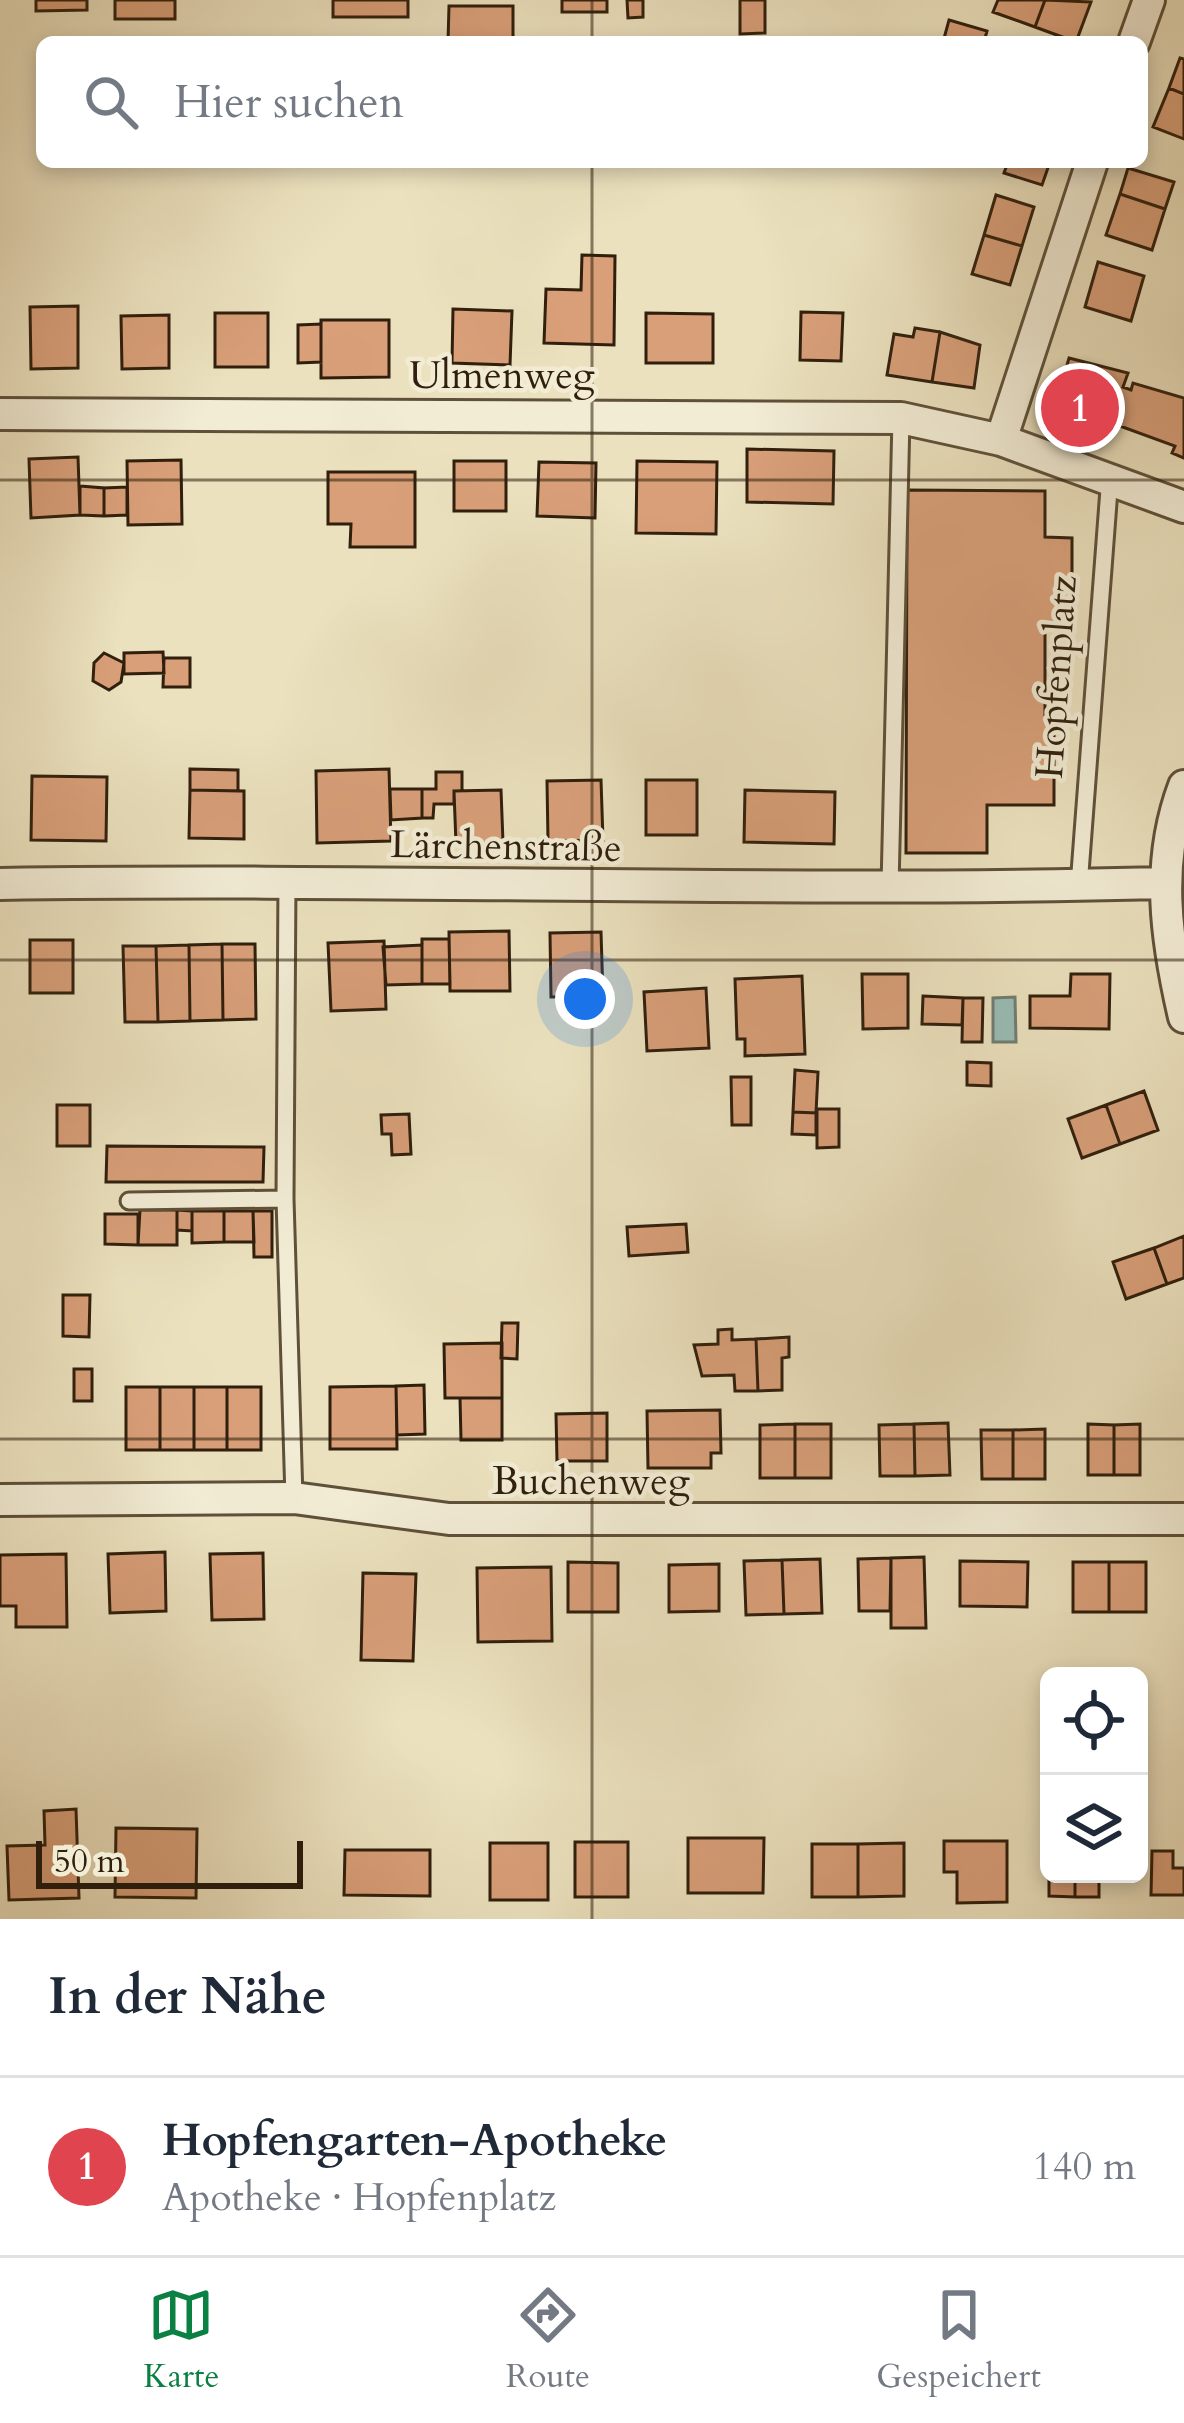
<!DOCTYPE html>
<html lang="de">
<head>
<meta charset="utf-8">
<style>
  body { margin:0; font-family:Cardo,serif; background:#f2f2f3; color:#1f2937 }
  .controls { position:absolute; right:36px; bottom:36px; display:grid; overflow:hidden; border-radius:18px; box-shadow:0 6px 18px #0003 }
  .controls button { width:108px; height:108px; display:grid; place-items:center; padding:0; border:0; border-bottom:3px solid #e0e1e3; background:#fff; color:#1f2937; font:60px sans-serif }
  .scale { position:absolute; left:36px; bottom:30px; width:267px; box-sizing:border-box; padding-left:12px; border:6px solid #301f0d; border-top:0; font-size:33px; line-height:42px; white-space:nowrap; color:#301f0d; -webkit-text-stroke:9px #f2ecd5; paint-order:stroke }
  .you { position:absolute; left:585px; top:999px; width:42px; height:42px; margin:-30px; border:9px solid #fff; border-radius:50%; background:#1a73e8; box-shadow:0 0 0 18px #1a73e833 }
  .badge { display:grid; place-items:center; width:78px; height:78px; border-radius:50%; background:#0b8043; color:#fff; font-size:39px; font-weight:700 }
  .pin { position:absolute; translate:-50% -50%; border:6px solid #fff; box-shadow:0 3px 12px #0006 }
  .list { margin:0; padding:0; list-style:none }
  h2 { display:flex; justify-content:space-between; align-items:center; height:156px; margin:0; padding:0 48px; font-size:51px }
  h2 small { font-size:39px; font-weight:400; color:#747a83 }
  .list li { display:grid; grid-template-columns:78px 1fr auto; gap:36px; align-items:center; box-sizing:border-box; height:180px; padding:0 48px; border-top:3px solid #e0e1e3 }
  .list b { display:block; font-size:45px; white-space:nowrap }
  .list p { margin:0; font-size:39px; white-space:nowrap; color:#747a83 }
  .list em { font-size:39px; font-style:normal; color:#747a83 }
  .icon { flex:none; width:66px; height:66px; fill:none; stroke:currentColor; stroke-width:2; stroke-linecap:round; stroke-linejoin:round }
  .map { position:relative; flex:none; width:1184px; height:1919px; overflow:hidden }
  .search { position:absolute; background:#fff; box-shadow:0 6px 18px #0003; left:36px; right:36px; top:36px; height:132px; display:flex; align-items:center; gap:30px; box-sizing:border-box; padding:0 42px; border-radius:18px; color:#747a83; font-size:45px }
  .sheet { height:336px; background:#fff }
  nav { display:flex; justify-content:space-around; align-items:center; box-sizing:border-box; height:168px; border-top:3px solid #e0e1e3; background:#fff; font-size:33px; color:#747a83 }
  nav a { display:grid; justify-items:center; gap:6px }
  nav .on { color:#0b8043 }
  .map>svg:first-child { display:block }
  .water { fill:#99bcb6; stroke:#6f7d72; stroke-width:3 }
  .building { fill:#d89f79; stroke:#301f0d; stroke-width:3 }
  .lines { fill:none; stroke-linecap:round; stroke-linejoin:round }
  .lane-casing { stroke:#5f5039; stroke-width:21 }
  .street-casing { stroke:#5f5039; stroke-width:36 }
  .lane { stroke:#f2ecd5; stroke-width:15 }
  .street { stroke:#f2ecd5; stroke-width:30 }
  .grid { fill:none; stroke:#301f0d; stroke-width:3; stroke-opacity:0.55 }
  .labels { text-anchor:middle; stroke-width:9; stroke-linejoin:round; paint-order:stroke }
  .street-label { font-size:39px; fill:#301f0d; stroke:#f2ecd5 }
</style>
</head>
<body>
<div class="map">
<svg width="1184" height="1919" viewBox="0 0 1184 1919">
  <rect width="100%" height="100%" fill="#ebe1be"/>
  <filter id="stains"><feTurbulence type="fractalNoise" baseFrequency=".00167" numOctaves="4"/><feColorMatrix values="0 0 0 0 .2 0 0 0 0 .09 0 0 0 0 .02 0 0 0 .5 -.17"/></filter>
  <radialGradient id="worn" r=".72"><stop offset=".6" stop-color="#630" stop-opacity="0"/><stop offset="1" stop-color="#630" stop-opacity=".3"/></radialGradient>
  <path class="water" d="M1015,997L1016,1042H993V998Z"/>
  <path class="building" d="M36,0H87V10L36,11Z
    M115,0H175V19H115Z
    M333,0H408V17H333Z
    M562,0H607V12H562Z
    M627,0H643V17L628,18Z
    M740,0H765V33L740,34Z
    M998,0H1045L1035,27L993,12Z
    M1045,0L1091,2L1076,42L1035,27Z
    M449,6H513V42H448Z
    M949,20L987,31L984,42H943Z
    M1180,58L1184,59V94L1169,88Z
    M1169,88L1184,94V139L1153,127Z
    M1008,162H1050L1042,185L1004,173Z
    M1128,168L1174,182L1165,209L1120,194Z
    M1120,194L1165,209L1152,250L1106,235Z
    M996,195L1034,207L1022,246L984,235Z
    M984,235L1022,246L1010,285L972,274Z
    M582,255L615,256L614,345L544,343L546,289L581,290Z
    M1098,262L1144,276L1131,321L1085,307Z
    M78,306V368L31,369L30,307Z
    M453,309L512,311L510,365L452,363Z
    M801,312L843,313L841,361L800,360Z
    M215,313H268V367H215Z
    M646,313L713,314V363H646Z
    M169,315V368L122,369L121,316Z
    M321,320H389V377L321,378Z
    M321,324V362L298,363V325Z
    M915,328L940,332L932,382L887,375L894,334L913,337Z
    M940,332L980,345L974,388L932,382Z
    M1069,358L1128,373L1123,387L1131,390L1133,383L1184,398V458L1172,453L1175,446L1120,426L1122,420L1114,417L1109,431L1053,415Z
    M747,449L834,451L833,504L747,502Z
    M78,457L80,515L31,518L29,459Z
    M181,460L182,524L128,525L127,461Z
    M454,461H506V511H454Z
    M637,461L717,462L716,534L636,533Z
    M539,462L596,463L595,518L537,516Z
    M328,472H415V547H350L351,524H328Z
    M80,486L104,488V516L80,515Z
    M127,487V515L104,516V488Z
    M907,490L1045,491V537L1072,538V622H1045V719H1054V805H987V853H906Z
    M163,652L164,673L124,674V653Z
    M104,653L124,663L121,682L109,690L93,681L94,663Z
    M164,658H190V687H163Z
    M190,769L238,770V791L190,790Z
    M389,769L391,841L317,843L316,771Z
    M436,772H462V791H454V804H434L433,818H422V789H436Z
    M32,776L107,777L106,841L31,840Z
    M601,780L603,840L548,841L547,781Z
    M646,780H697V835H646Z
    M390,789H422V818L391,820Z
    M190,790L244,791V839L189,838Z
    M501,790L503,842L456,844L454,791Z
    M745,790L835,792L834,844L744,842Z
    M509,931L510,991H450L449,932Z
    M601,932L603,996L551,997L550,933Z
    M422,939H449L450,984H422Z
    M30,940H73V993H30Z
    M384,941L386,1009L331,1011L328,943Z
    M222,944H255L256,1019L223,1020Z
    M222,944L223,1020L190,1021L189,945Z
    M189,945L190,1021L158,1022L156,946Z
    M422,945V984L386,985L383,947Z
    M123,946H156L158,1022H125Z
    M862,974H908V1028L863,1029Z
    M1071,974H1110L1109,1029L1030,1028V996H1070Z
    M802,976L805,1054L745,1056V1039H737L735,979Z
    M706,988L709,1048L647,1051L644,992Z
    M923,996L963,998L962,1025L922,1024Z
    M963,998H983L982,1042H962Z
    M967,1062L991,1063V1086L967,1085Z
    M795,1070L818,1072L816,1113L793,1112Z
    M731,1077H751V1125H732Z
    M1144,1091L1158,1130L1120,1144L1106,1105Z
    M57,1105H90V1146H57Z
    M1106,1105L1120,1144L1082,1158L1068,1119Z
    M817,1109H839V1147L817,1148Z
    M793,1112L816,1113V1135L792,1134Z
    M409,1114L411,1154L392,1155L391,1134H382L381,1115Z
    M107,1146L264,1147L263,1182H106Z
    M140,1210H177V1245H138Z
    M177,1210L192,1211V1231L177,1230Z
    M192,1211H224V1242L192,1243Z
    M224,1211H253L254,1242H224Z
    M253,1211H272V1257H254Z
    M105,1214H138V1245L105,1244Z
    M686,1224L688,1252L629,1256L627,1227Z
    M1184,1236V1278L1167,1284L1154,1248Z
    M1154,1248L1167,1284L1126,1299L1113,1262Z
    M63,1295H90L89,1337L63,1336Z
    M502,1323H518L517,1359L501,1358Z
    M732,1329V1340L756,1339L758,1391H735L734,1375L702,1376L694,1345L718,1344V1330Z
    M789,1337V1357L782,1358V1390L758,1391L756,1339Z
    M502,1343V1398H445L444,1344Z
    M74,1369H92V1401H74Z
    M424,1385L425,1434L397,1435L396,1386Z
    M396,1386L397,1449H330V1387Z
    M126,1387H160V1450H126Z
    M160,1387H194V1450H160Z
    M194,1387H227V1450H194Z
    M227,1387H261V1450H227Z
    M460,1398H502V1440H461Z
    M720,1410L721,1453H711V1468H648L647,1411Z
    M607,1413V1461H557L556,1414Z
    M948,1423L950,1475L915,1476L914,1424Z
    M795,1424V1478H760V1425Z
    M795,1424H831V1478H795Z
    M914,1424L915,1476H880L879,1425Z
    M1088,1424L1114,1425V1475H1088Z
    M1140,1424V1475H1114V1425Z
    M1045,1429V1479H1013V1430Z
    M981,1430H1013V1479H982Z
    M165,1552L166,1611L110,1613L108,1554Z
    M263,1553L264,1619L212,1620L210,1554Z
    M66,1554L67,1627H16V1606H0V1555Z
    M924,1557L926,1628H891V1558Z
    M891,1558L890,1611H859L858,1559Z
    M820,1559L822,1613L784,1614L782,1560Z
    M782,1560L784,1614L746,1615L744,1561Z
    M960,1561L1028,1562L1027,1607L960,1606Z
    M568,1562L618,1563V1612H568Z
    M1073,1562H1109V1612H1073Z
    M1109,1562H1146V1612H1109Z
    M719,1564V1611L669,1612V1565Z
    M551,1567L552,1641L478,1642L477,1568Z
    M363,1573L416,1574L413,1661L361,1660Z
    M76,1809L79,1898L9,1900L7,1846L45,1845L44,1811Z
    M116,1828L197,1829L196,1898L115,1897Z
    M688,1838H764L763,1893H688Z
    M944,1841H1007V1902L957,1903V1872H944Z
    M575,1842H628V1897H575Z
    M490,1843H548V1900H490Z
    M904,1843V1896L858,1897V1844Z
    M812,1844H858V1897H812Z
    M345,1850H430V1896L344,1895Z
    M1152,1851H1173V1868H1184V1895H1151Z
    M1049,1874H1075V1897L1049,1896Z
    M1075,1874H1099V1897H1075Z"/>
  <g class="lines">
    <defs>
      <path id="lane" d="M287,880L285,1199L294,1498
        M1079,886L1110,476
        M890,887L901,418
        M129,1201L285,1199"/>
      <path id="street" d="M1134,42L1149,0
        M0,414L901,418L1001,440L1184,507
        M1001,440L1092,162
        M1184,786C1155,863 1166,939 1184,1017
        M0,884C388,878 776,893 1164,883
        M0,1500L294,1498L449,1519H1184"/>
    </defs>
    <use href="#lane" class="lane-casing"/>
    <use href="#street" class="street-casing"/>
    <use href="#lane" class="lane"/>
    <use href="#street" class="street"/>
  </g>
  <path class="grid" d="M592,0V42M592,162V1919M0,480H1184M0,960H1184M0,1439H1184"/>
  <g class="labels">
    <g class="street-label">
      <text x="502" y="388">Ulmenweg</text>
      <text transform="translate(1055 677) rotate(-86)" y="14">Hopfenplatz</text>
      <text transform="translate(506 845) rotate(1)" y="14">Lärchenstraße</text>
      <text x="591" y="1494">Buchenweg</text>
    </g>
  </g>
  <rect width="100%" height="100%" filter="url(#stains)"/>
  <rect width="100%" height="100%" fill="url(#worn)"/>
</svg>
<div class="controls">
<button><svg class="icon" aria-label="locate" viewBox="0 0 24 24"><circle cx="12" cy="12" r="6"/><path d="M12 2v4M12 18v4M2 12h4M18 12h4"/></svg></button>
<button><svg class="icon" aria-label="layers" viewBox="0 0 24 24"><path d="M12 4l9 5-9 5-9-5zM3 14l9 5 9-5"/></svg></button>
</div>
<div class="scale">50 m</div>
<div class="you"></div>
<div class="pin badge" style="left:1080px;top:408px;background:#e0444e">1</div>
<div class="search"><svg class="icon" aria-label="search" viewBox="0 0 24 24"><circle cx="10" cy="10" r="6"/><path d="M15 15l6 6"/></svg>Hier suchen</div>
</div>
<section class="sheet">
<h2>In der Nähe<small></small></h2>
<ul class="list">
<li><span class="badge" style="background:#e0444e">1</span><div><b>Hopfengarten-Apotheke</b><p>Apotheke · Hopfenplatz</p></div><em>140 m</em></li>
</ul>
</section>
<nav>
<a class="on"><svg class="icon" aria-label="map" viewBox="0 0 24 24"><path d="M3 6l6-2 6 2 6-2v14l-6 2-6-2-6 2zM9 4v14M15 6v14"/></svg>Karte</a>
<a><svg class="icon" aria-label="directions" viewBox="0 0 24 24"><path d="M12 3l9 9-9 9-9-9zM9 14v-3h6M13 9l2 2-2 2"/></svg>Route</a>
<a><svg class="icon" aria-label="saved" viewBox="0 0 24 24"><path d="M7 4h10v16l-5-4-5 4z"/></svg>Gespeichert</a>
</nav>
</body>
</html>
